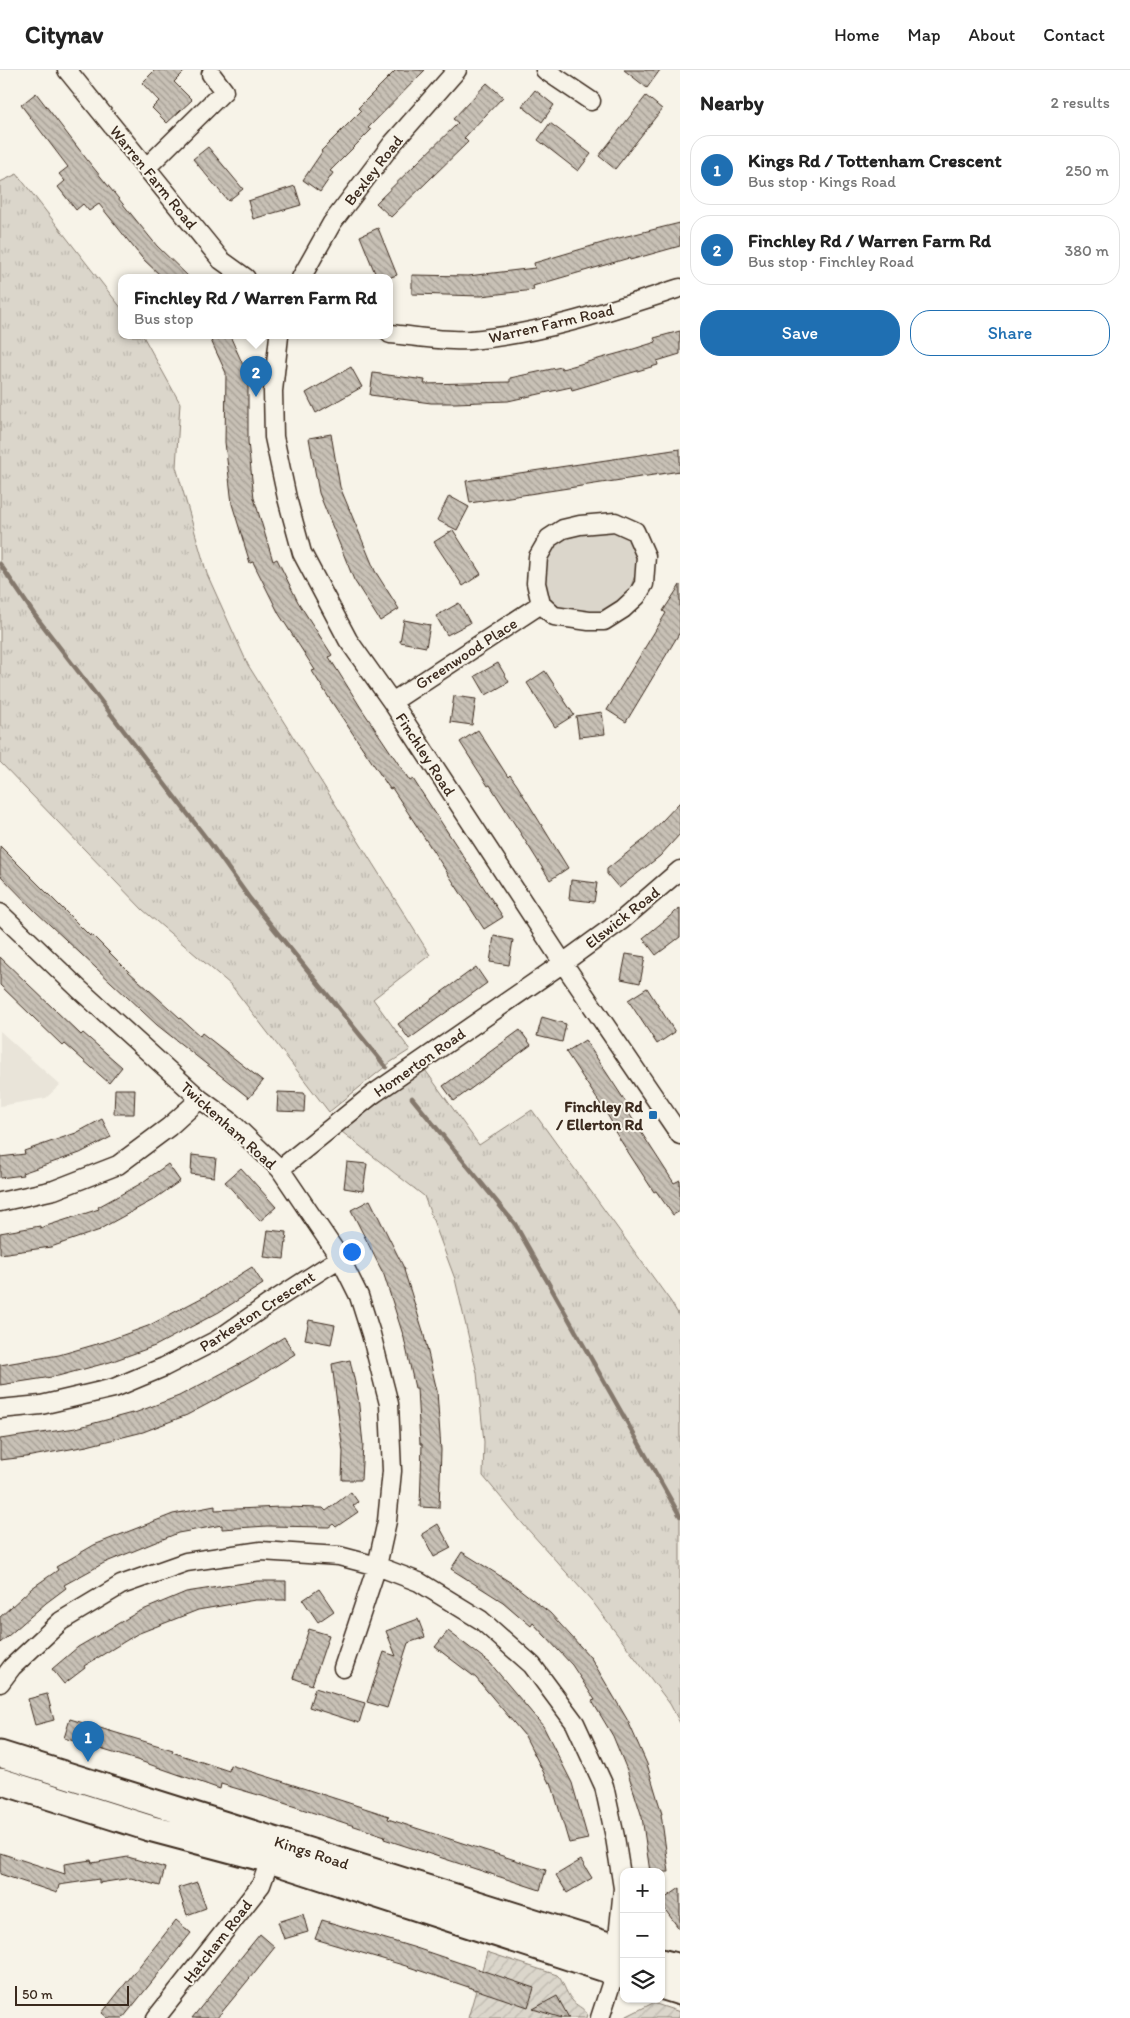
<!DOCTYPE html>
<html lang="en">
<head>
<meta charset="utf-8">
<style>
  body { margin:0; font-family:Itim,sans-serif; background:#f2f2f2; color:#222 }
  .controls { position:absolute; right:15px; bottom:15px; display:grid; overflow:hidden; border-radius:10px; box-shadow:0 1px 4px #0004 }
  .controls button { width:45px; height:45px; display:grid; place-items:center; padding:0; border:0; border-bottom:1px solid #e0e0e0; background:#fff; color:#222; font:25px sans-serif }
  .scale { position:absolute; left:15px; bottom:12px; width:114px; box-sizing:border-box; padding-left:5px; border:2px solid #3b2a1e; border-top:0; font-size:14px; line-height:18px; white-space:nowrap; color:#3b2a1e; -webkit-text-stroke:4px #f7f3e8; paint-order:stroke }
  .you { position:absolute; left:351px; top:1181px; width:18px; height:18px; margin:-12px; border:4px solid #fff; border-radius:50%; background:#1a73e8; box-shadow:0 0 0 8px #1a73e833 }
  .badge { display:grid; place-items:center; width:32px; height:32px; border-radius:50%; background:#1f6fb2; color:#fff; font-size:16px; font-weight:700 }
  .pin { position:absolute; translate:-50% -41px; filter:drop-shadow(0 1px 2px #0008) }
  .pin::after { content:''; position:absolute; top:26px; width:18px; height:15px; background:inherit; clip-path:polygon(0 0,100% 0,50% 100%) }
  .popup { position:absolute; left:118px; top:204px; width:275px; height:65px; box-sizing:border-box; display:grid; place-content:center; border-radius:10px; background:#fff; filter:drop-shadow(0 1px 4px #0005); font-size:16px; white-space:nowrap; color:#767676 }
  .popup b { font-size:19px; color:#222 }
  .popup::after { content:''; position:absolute; left:50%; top:100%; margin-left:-10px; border:10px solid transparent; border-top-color:#fff }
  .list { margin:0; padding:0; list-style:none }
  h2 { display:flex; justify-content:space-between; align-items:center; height:65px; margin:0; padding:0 20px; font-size:21px }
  h2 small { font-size:16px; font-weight:400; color:#767676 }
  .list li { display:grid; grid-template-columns:32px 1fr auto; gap:15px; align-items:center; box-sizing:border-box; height:70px; margin:0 10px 10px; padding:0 10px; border:1px solid #e0e0e0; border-radius:20px }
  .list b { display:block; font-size:19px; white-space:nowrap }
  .list p { margin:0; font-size:16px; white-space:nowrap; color:#767676 }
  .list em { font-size:16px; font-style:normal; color:#767676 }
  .actions { display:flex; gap:10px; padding:15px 20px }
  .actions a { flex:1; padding:11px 0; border:1px solid #1f6fb2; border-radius:20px; text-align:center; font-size:18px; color:#1f6fb2 }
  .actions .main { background:#1f6fb2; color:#fff }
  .icon { flex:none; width:28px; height:28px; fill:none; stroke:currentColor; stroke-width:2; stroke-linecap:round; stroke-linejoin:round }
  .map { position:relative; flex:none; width:680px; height:1948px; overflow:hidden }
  header { display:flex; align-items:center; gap:30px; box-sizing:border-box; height:70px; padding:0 25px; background:#fff; border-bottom:1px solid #e0e0e0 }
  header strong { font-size:24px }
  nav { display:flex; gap:28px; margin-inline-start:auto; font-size:18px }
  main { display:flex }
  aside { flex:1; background:#fff }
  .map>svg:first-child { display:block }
  .built { fill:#e9e4d9 }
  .grass { fill:#dbd6cb; stroke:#8b8074 }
  .park { fill:url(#park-tufts); stroke:#8b8074 }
  .garden { fill:url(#garden-furrows); stroke:#8b8074 }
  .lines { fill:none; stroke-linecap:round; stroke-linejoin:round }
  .stream { stroke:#84786c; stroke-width:4.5 }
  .building { fill:url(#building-back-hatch); stroke:#3b2a1e }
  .minor-casing { stroke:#3b2a1e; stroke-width:21 }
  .secondary-casing { stroke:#3b2a1e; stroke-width:29 }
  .minor { stroke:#f7f3e8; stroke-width:18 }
  .secondary { stroke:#f7f3e8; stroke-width:25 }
  .poi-dot { fill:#1f6fb2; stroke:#f7f3e8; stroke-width:2 }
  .labels { text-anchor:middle; stroke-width:4; stroke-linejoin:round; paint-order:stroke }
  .street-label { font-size:16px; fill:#3b2a1e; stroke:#f7f3e8 }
  .poi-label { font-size:16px; font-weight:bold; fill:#3b2a1e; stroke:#f7f3e8; text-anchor:end }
</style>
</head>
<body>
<header>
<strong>Citynav</strong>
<nav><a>Home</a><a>Map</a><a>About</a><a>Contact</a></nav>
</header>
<main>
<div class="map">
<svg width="680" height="1948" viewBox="0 0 680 1948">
  <defs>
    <pattern id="park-tufts" width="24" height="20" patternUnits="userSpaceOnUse" patternTransform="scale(1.25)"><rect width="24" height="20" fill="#dbd6cb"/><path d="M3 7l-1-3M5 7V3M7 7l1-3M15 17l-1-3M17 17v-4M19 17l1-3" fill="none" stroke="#bdb8ae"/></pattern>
    <pattern id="garden-furrows" width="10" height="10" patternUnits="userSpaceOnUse" patternTransform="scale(1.25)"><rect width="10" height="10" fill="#dbd6cb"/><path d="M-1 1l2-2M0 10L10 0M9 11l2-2" fill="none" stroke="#bdb8ae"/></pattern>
    <pattern id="building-back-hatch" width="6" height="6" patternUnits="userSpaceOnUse" patternTransform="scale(1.25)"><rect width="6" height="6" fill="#c8c1b6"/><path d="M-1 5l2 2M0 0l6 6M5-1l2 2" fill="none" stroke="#a49d93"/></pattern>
  </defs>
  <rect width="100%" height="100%" fill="#f7f3e8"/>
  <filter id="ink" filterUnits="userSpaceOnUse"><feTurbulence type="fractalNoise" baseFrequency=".02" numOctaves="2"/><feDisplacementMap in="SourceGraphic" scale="10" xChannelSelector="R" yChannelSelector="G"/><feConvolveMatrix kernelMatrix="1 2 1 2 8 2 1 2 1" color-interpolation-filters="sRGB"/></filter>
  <g filter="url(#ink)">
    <path class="built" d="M0,961L60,1015L46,1028L0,1036Z"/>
    <path class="grass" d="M619,460L633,471L639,494L629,522L619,534L604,543H567L549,530L544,518L545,488L551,478L565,464Z"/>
    <path class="park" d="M17,104L122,239V266H143L180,333L176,397L207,504L248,595L430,885L373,929L410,980L391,992L329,1042L231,915L143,840L0,692V112Z
      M423,997L479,1075L532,1040L671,1232L680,1247V1653L670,1634L592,1531L523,1454L483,1406L484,1372L477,1303L455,1209L424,1126L342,1062Z"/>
    <path class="garden" d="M487,1882L557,1905C563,1910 565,1922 572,1930C576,1936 583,1937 587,1944L586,1948H468Z
      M653,1933L680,1942V1948H623Z"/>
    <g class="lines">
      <path class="stream" d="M0,494L34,544L210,773L250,829L386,997
        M412,1028L515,1154L680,1446"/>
    </g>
    <path class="building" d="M155,0H186L174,12L192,30L167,53L152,38L159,31L142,13Z
      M396,0H425L368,58L371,60L330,101L333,103L320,122L303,110L322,82L321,81L361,41L358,38Z
      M624,0H660L647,18Z
      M487,13L503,27L464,68L468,72L391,147L376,133L458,53L453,49Z
      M535,20L554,35L542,52L522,36Z
      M36,23L88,91L157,176L190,208H163L142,188L99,134L89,141L83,134L76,140L58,117L65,111L59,104L68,97L21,35Z
      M646,26L662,39L615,99L599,86Z
      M550,53L591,84L578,101L538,70Z
      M208,77L243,119L228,131L193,89Z
      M295,116L301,135L253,149L248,131Z
      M680,153V176L630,190L629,188L533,216L534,220L481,226L412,224V205L468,206L535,198L534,193L619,168Z
      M378,158L397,205L388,208H377L360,166Z
      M680,261V284L657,291L658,295L572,320L571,317L508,331L455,333H431L370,325L373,303L425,310L424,314L510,312V308L561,297L562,299L627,281L656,272L654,268Z
      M209,266H230L248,306V372L254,428L273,491L277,489L298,532L332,585L329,587L361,638L410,711L413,709L503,847L484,859L392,718L390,719L331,631L312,601L315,600L279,544L253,492L250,493L232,434L225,372L226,303Z
      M351,297L362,317L316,343L306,323Z
      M331,364L340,417L375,501L399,539L380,551L354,510L319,423L309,368Z
      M680,379V401L470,433L466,411Z
      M449,426L469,437L457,460L437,450Z
      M453,460L481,504L463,516L434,472Z
      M680,515V562L626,652L607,640L666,543L663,541Z
      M459,533L470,553L447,565L436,546Z
      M404,550L430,555L426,577L400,572Z
      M498,593L509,612L486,625L475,606Z
      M545,601L574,645L555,657L527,613Z
      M454,626L476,629L472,655L450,652Z
      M602,642L605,664L579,667L576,646Z
      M478,660L508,707L510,705L517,715L568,798L550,810L490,715L488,716L460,672Z
      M680,732V764L660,786L619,818L607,804V799L646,768Z
      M0,776L90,866L91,864L128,901L200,966L202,963L263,1011L249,1028L157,955L35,841L0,805Z
      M571,810L597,813L594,832L569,829Z
      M680,838V867L656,885L643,868Z
      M494,866L513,870L509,895L490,892Z
      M626,884L645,887L640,913L621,909Z
      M0,887L81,965L83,963L122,997L109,1013L65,974L63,976L0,915Z
      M476,897L487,913L409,969L398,954Z
      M647,918L675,962L657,974L628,930Z
      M542,947L566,954L562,972L537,966Z
      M520,960L531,975L454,1031L443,1016Z
      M585,970L631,1040L628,1042L674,1113L680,1110V1141L673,1145L656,1121L654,1122L619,1068L612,1057L614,1056L605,1041L566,982Z
      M115,1019H135L134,1044H114Z
      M278,1022L305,1023L304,1042L277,1041Z
      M102,1049L111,1067L80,1083L22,1103L23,1105L0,1108V1087L25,1084L24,1081L76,1063Z
      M192,1085L216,1088L214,1107L191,1104Z
      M347,1092L367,1094L363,1121L344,1118Z
      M168,1094L180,1111L153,1130L100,1159V1160L51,1177L0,1184V1163L40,1156V1158L99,1139L98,1137L140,1114Z
      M241,1098L276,1137L260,1151L225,1112Z
      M370,1130L405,1200H404L423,1261L437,1321L441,1380L439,1438L420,1437L422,1374H420L417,1318H415L404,1268L384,1205L351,1140Z
      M268,1160L287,1162L284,1189L264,1187Z
      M252,1197L263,1214L219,1242L155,1276L110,1292L58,1306L0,1315V1295L59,1285L104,1272L148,1256L209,1224Z
      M309,1250L335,1255L331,1274L305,1269Z
      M284,1267L295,1284L255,1309L187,1345L143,1362L87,1376L26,1387L0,1390V1369L76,1358L132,1343V1344L179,1326L245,1291Z
      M350,1290L358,1327L363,1374L361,1410H342L343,1382L332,1294Z
      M351,1422L358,1432L353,1436L358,1442L336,1457L333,1454L329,1457L267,1456L222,1459V1455L178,1463L104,1493L64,1515L66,1518L46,1533L0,1573V1547L32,1518L58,1500L56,1497L94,1475L173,1444L215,1436V1440L280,1437L323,1438L326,1441Z
      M438,1454L451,1478L434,1487L422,1464Z
      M462,1482L513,1514L550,1543L591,1588L628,1651L647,1694L662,1744H661L669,1802H650L642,1747L627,1700L613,1666L592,1631L595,1630L572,1595L533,1553L531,1556L503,1532L451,1499Z
      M257,1511H286V1530H255L198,1540L137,1564L84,1596L85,1598L64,1614L52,1599L78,1577L138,1542L186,1522Z
      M319,1519L334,1541L318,1552L303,1530Z
      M418,1549L425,1567L408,1573L387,1638L367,1632L384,1582L396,1586L386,1561Z
      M309,1559L329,1565L312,1615L293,1608Z
      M448,1561L490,1593L543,1656L572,1713L588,1769L569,1773L551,1712L549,1713L525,1666L476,1608L435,1577Z
      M315,1618L365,1633L359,1653L309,1637Z
      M47,1624L54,1650L35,1655L28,1629Z
      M70,1649L173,1680L172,1682L229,1701L230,1695L272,1708L389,1746L388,1749L546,1800L540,1820L384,1769L385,1766L262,1726L221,1714L220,1719L140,1691L64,1668Z
      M0,1783L65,1804L64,1794L91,1790L92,1793L128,1787L165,1798L160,1816L131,1808L99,1813V1809L59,1815L57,1823L0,1804Z
      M581,1790L592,1808L567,1823L556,1805Z
      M197,1812L206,1838L187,1845L178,1818Z
      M680,1818V1860L661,1834V1831Z
      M303,1844L308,1862L284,1869L278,1852Z
      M176,1850L191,1863L123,1948H108L102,1943Z
      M322,1850L416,1878L534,1918L528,1937L406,1896L315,1869Z
      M260,1864L275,1877L254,1903L217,1948H192Z
      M557,1926L569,1948H562L533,1939Z"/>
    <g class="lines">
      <defs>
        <path id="minor" d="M67,0L221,190L246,208
          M545,0L591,31
          M146,98L224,21L211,4
          M301,208L332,153L392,74L457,0
          M390,264C413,266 448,272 470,270C542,264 612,240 680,218
          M279,266L273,321L274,367L287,428L302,483L348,570L392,632L563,893L680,1065
          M392,632L541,534L554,546L589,551H604L623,539L637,526L644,514L646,486L635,461L615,452L580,455L563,459L549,468L538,487L536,513L541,534
          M0,843L79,919L200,1029L229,1050L280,1099L340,1188L359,1226L371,1264L389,1334L392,1401L387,1451L377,1496L343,1598
          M280,1099L372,1025L563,893L622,850L680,800
          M0,1132L54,1120L118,1095L169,1057L200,1029
          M0,1339L41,1335L114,1318L164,1297L217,1270L267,1235L340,1188
          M0,1613L12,1597L61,1551L121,1515L186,1492L261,1481L339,1486L377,1496L419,1512L481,1550L532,1595L575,1653L604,1716L615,1767L623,1818L617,1878
          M156,1948L261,1815L270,1790
          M600,1948L615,1902"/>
        <path id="secondary" d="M0,1684L624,1880
          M0,1711L149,1758L270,1790L624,1905
          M661,1892L680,1897
          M661,1916L680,1922"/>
      </defs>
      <use href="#minor" class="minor-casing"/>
      <use href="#secondary" class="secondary-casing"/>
      <use href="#minor" class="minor"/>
      <use href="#secondary" class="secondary"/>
    </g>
  </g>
  <rect class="poi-dot" x="648" y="1040" width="10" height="10" rx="2.5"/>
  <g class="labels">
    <g class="street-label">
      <text transform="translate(373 100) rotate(-52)" y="6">Bexley Road</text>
      <text transform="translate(154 107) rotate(51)" y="6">Warren Farm Road</text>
      <text transform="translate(551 253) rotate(-13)" y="6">Warren Farm Road</text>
      <text transform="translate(466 583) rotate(-33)" y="6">Greenwood Place</text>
      <text transform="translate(426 684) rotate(57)" y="6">Finchley Road</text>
      <text transform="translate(622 847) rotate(-38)" y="6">Elswick Road</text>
      <text transform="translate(419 992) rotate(-35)" y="6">Homerton Road</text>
      <text transform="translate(229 1055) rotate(42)" y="6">Twickenham Road</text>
      <text transform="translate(257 1241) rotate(-33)" y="6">Parkeston Crescent</text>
      <text transform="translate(312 1782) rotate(18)" y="6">Kings Road</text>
      <text transform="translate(217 1871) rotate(-52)" y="6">Hatcham Road</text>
    </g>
    <g class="poi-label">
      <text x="643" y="1042">Finchley Rd<tspan x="643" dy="18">/ Ellerton Rd</tspan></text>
    </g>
  </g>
</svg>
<div class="controls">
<button>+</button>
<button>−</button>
<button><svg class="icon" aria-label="layers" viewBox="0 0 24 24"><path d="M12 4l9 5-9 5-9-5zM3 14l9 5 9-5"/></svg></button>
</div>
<div class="scale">50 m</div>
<div class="you"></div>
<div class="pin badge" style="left:88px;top:1692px">1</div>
<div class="pin badge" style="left:256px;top:327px">2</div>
<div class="popup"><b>Finchley Rd / Warren Farm Rd</b>Bus stop</div>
</div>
<aside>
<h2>Nearby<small>2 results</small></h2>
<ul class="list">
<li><span class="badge">1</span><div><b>Kings Rd / Tottenham Crescent</b><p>Bus stop · Kings Road</p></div><em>250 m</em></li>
<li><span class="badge">2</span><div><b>Finchley Rd / Warren Farm Rd</b><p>Bus stop · Finchley Road</p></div><em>380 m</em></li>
</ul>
<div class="actions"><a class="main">Save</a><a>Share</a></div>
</aside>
</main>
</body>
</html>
